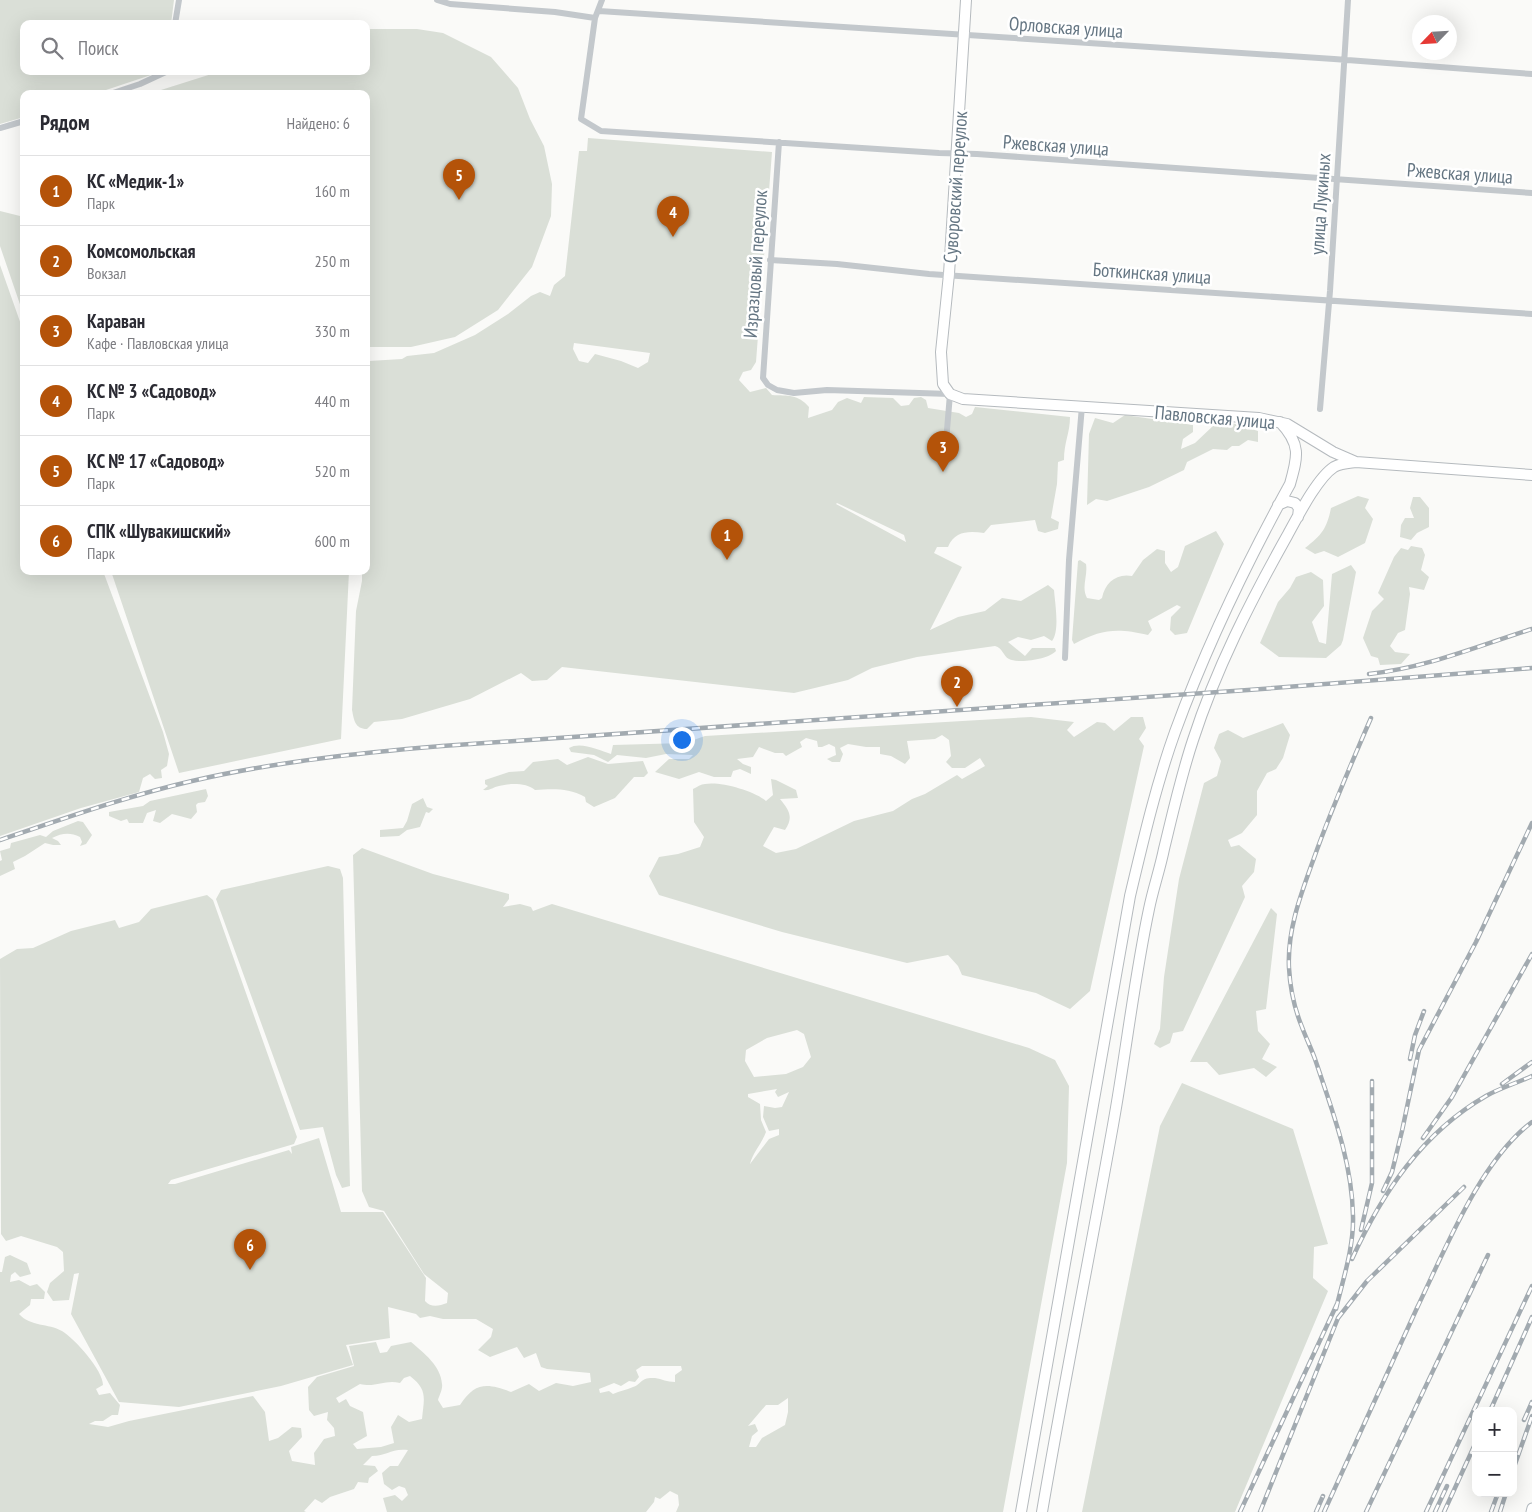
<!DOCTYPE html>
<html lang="ru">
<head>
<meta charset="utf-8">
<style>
  body { margin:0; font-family:"PT Sans Narrow",sans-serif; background:#f7f7f7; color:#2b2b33 }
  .controls { position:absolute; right:15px; bottom:15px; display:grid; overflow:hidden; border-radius:10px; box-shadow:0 5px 20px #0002 }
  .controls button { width:45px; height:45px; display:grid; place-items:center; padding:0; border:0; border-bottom:1px solid #e1e1e2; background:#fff; color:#2b2b33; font:25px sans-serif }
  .compass { position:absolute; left:1412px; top:15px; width:45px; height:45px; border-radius:50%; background:#fff; box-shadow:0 5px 20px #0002; rotate:245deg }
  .you { position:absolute; left:681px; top:739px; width:18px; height:18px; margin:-12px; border:4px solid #fff; border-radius:50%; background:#1a73e8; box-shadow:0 0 0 8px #1a73e833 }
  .badge { display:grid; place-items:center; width:32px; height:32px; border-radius:50%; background:#b45309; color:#fff; font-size:16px; font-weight:700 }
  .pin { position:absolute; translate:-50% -41px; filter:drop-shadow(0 1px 2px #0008) }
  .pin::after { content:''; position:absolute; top:26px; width:18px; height:15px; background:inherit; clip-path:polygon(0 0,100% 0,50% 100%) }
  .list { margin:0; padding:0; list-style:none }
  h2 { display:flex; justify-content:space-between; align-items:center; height:65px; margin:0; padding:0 20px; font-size:21px }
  h2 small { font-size:16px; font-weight:400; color:#7c7c81 }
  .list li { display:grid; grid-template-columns:32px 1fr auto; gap:15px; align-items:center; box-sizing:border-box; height:70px; padding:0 20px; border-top:1px solid #e1e1e2 }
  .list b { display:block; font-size:19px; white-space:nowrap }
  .list p { margin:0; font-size:16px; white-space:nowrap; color:#7c7c81 }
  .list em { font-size:16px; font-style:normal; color:#7c7c81 }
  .icon { flex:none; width:28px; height:28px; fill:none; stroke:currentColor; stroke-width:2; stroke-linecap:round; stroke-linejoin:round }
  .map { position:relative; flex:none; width:1532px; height:1512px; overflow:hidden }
  .search { position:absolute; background:#fff; box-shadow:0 5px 20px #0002; left:20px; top:20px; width:350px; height:55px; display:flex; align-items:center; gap:12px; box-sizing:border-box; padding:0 18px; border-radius:10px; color:#7c7c81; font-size:19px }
  .panel { position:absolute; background:#fff; box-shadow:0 5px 20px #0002; left:20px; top:90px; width:350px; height:485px; border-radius:10px }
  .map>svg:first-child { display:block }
  .green { fill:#dadfd7; fill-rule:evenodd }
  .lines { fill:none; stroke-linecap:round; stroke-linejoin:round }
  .secondary-casing { stroke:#b3babf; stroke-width:11 }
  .primary-casing { stroke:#b5babe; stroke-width:12 }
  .minor { stroke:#c3c8cc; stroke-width:6 }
  .secondary { stroke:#fff; stroke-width:9 }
  .primary { stroke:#fff; stroke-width:10 }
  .rail-casing { stroke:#a2aab0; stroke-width:4.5 }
  .rail { stroke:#fff; stroke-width:2.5; stroke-dasharray:8; stroke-linecap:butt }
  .labels { text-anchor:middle; stroke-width:5; stroke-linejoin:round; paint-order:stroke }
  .street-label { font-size:19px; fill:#657683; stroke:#fff }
</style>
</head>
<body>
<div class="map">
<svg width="1532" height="1512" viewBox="0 0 1532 1512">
  <rect width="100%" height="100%" fill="#fafaf8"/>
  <path class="green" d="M0,0H174L171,24H24V71H163L94,94H24V117L0,124Z
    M366,29H417L443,33L491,57L518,88L530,119L544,146L552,184L551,216L532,267L498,310L455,337L411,347H366V94H162L161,90L221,71H366Z
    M588,138L772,152L756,362L751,370L743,372L739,380L750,392L766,388L772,395C788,396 798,394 809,407L808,418L832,410L838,402L847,398L861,403L864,397L893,398L901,406L909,405L914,398L921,397L926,400L928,408L959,413L966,417L972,414L975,407L1070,417C1070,433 1064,442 1064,460L1058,462L1057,484L1051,518L1059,522L1058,529L1045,533L1038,531L1035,520L991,525L984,533C968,531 955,531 948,547H937L934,553L962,567L930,630L958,617L985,611L1002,598L1021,601L1048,585L1054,590C1055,603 1060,631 1052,641L1044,636L1031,640L1018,637L1008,642L1025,656L1032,648H1055L1056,651C1049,659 1020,664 1009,659C1003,656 1003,648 995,646L917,657L872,668L848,680L794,693L562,667L547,680L532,681L521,673L470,699L402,719L374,722L367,729C355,729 354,720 352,710L356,611L362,581V571H366V408L369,361L402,359L407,356L434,353L475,335L508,314L531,296L540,292L550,296L554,285L565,276L579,151H587ZM574,343L650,353L648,362L638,368L621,361L595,354L588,363L579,361L573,349ZM837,503L904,535L906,542L836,504Z
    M0,211L24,217V316L0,246Z
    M0,265L24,333V571H103L163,732L169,754L167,766L161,770L162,778L155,779L150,774L143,778L139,792L81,808L0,836Z
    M1125,415L1193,425V432L1183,439L1181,449L1195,443L1214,425L1232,423L1258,431V442L1248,440L1239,446H1232L1227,450L1213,449L1187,462L1184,470L1149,487L1107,501L1096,499L1087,505L1089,434L1095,418L1113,423Z
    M1358,496L1369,499L1365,508L1373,519L1365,543L1338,557L1324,551L1315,554L1305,548C1322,535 1327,528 1331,508Z
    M1413,497H1420L1429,508V527L1417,533L1411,540L1400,537L1401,525L1405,518H1414L1410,508Z
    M1216,531L1224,544L1187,633L1175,635L1170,630L1171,617L1181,607L1177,605L1148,621L1152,630L1148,635C1117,628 1102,629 1074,644L1072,640L1078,561L1080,560L1086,564C1088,576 1081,587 1087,598L1099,600L1102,598C1105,583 1116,573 1132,576L1143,560L1157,549L1165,551V563L1171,572L1178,567L1185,546Z
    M1411,546L1422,548L1425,555L1421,570L1429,577L1424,590L1409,587L1410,594L1405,630L1398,633L1390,646L1395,652L1410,654L1401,664L1380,665L1378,658L1371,656L1363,638L1372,611L1384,599L1378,593L1394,557L1401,548L1408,550Z
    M1351,565L1356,572L1343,640L1341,645L1326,658L1279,657L1260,643L1278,602L1290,588L1296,577L1311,572L1323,580L1324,606L1312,622L1319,642L1326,644L1332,574Z
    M111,571H349L341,739L179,773Z
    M1031,717L1074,722L1067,730L1074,737L1097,722L1105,723L1114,731L1131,717H1143L1146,728L1139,739L1144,746L1090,991L1070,1009L1036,993L962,975L958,966L948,955L907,963L782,932L659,895L649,876L659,857L678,854L700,847L704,837L694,822L693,789C697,787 701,784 705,784C720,781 755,791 766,801L773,795L771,779L776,780L796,790L798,798L780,799C789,810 794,817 785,830L774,827L763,846L776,853L796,849L854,821L893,811L912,799L925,794L957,775L962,779L985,766L980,758L965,768H952L946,762L951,756L949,740L942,735L935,739L907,741L910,758L905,764L891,756L880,754V747H866L848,744L840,748L843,754L840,762H832L827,759L836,755L835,747L829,744L822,747H818L817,741L806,738L800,742L802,747L786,756L783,753H775L759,747L753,757L737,759L743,764L751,767V774L740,769L733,771L731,777H714L699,772L679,779L655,772L669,759H689L693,755L666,754L646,758L617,755L608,762L594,755L571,752L569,748C580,741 599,750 611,754L613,745L685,743L705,736Z
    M1283,723L1290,735L1283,758L1276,769L1267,773L1257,791V815L1242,833L1228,840L1231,847L1239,845L1256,859L1254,872L1242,886L1245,897L1183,1031L1173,1033L1170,1043L1160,1048L1154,1044L1160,1029L1164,977L1179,879L1204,783L1217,776L1221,761L1214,748L1219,734L1228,730L1243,738Z
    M588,757L608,764L643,761L648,773L644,777H634L615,798L594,807L586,802L585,797C568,788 554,789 535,790C527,783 510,783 499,786C493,787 490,791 483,790L488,786L485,784V780L509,772L524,771L533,762L558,759L567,765Z
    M206,789L208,796L205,802L198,803L196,805L197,812L191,819L172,814L160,823L153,821L156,810L147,813L143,823H129L127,819L121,821L109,816V812L143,806L150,801Z
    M423,798L427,807L433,809L429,813L426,812L420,827L407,830L399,836L380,837V830L403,828L407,821L412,804Z
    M78,821L83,822L92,835L86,844L80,846L82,842L80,837C70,832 62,833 52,838L58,841L61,845H53L45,843L25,856L13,862L15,869L0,876V861L2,860L0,851L10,848L11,843L40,835L46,837L53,831Z
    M362,848L433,874L509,894V899L503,907L520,904L531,907L533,911L552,904L1029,1048L1055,1060L1069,1086L1067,1163L1003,1512H676L679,1505L678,1495L670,1491L660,1499L655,1497L654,1502L646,1512H387L383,1498L395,1495L402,1501L408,1495L405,1488L399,1486L392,1490L384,1484L382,1473L390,1466H398L408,1450C391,1448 387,1456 372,1456L363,1465L375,1466L378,1471L369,1478L368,1483L358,1482L354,1489L330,1497L322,1503L315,1499L304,1511L306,1512H0V1272H2L5,1257L10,1255L27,1263L31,1274L20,1277L15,1272L11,1275L10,1282L19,1280L30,1286L37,1284L45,1292L44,1299H31L30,1305L19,1314C31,1327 48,1323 62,1331C75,1339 103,1370 103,1385L96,1389L99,1395L110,1393L120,1405L118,1415H112L103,1421H95L89,1424L108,1427L129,1421L253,1396L265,1412L269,1441L278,1438L292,1427L301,1428L302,1437L289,1451L292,1461L315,1465L314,1453L324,1439L335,1436L334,1428L327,1420L328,1412L314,1416L309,1410L308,1387L317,1377L354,1366L349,1346L376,1342L380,1353L387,1352L391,1346L411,1342C424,1353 441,1366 442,1384C443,1389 439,1396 438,1400L443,1408L460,1405C475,1382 487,1383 511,1392L529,1384L539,1391L556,1383L573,1386L591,1382L590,1373L547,1369L541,1367L536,1353L524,1358L517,1347L490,1357L478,1350L491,1337L493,1329L476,1319H443L430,1316L420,1318L416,1314L388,1307L390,1338L346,1345L353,1365L281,1386L179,1407L119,1402L71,1314L79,1273L74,1274L69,1300L53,1301L47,1292L50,1283L64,1271L63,1252L57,1247L21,1236L6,1241L1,1234L0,959L17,949L33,948L71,931L115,920L119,928L139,922L151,909L207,895L213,900L297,1137L294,1144L171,1180L168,1184H175L289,1150L292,1154L291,1147L319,1138L341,1212H383L426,1278L425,1301C431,1308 439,1306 447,1303L448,1293L424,1274L384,1211L369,1207L362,1191L353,855ZM797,1030L804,1034L811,1057L803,1067L786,1074L754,1077L745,1061L746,1050L767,1038ZM777,1089L775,1092L778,1097L789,1092L782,1107L775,1108L764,1106L763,1117L769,1131L779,1129V1135L769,1139L750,1164C753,1152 762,1143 766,1132L761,1120L760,1104L748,1097V1094ZM642,1366H681L682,1370L675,1375V1382C667,1382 662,1379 655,1378C640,1377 642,1384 633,1387C626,1390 620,1391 613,1394L609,1391L600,1393L599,1389L614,1383L621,1386L629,1381L635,1382L639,1377L636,1370ZM410,1376C428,1390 424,1398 422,1419L409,1422L398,1415L391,1427L394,1443L381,1447L357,1449L353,1444L367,1436L363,1412L350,1406L346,1399L339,1403L336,1398L360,1384C376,1388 385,1379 400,1383L404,1378ZM788,1398V1412L785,1425L762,1438L756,1447H749L752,1436L758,1431L755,1424L748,1426L766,1405H778Z
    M328,866L340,869L343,878L350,1186L342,1188L336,1175L323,1127L300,1130L216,899L221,890Z
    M1271,908L1277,914L1266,1009L1256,1011L1258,1031L1270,1044L1262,1059L1277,1067L1266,1077L1254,1068L1219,1075L1207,1062H1190Z
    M1182,1083L1293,1129L1328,1244L1314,1247L1313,1278L1328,1291L1235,1512H1082L1160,1126Z"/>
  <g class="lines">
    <defs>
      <path id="secondary" d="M1531,1512L1532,1508"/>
      <path id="primary" d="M966,0L949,274L941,352L943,384L950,394L963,399L1259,418L1287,424L1333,452L1356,462L1532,475
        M1278,505L1287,501L1295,503L1299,508L1298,517
        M1021,1512L1130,896C1143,841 1156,785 1175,732C1206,647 1246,564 1290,484C1298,456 1301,444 1280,422
        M1042,1512C1064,1383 1090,1254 1113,1125C1126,1053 1134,980 1149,909C1153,889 1160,869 1164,849C1173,812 1181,776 1193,740C1216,669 1250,602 1287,536C1297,518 1317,478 1334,467C1341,463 1348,463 1356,462"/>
    </defs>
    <use href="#secondary" class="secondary-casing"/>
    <use href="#primary" class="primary-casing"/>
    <path class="minor" d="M437,0L450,4L555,12L595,18
      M602,0L595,18L581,119L601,131L939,153L977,154L1532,193
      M599,11L1334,59L1532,74
      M175,24L179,0
      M110,94L140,84L168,71
      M0,128L24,121
      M779,142L763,378L768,385L777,390L794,393L827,390L950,394L946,442
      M770,260L837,264L929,274L1532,314
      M1320,409L1330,291L1348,0
      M1065,658L1069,560L1082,406"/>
    <use href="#secondary" class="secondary"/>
    <use href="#primary" class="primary"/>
    <defs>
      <path id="rail" d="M1369,674C1426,668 1478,646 1532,629
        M0,840C63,819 127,796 192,781C274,762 358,753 442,746L1248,690L1532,668
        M1410,1059L1415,1035L1424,1011
        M1502,1084L1532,1062
        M1423,1138L1452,1097L1532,954
        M1383,1191L1392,1172L1402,1131L1419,1050L1476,942L1532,823
        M1361,1230L1372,1183V1081
        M1352,1259C1382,1193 1422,1133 1486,1096C1500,1088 1517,1083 1532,1076
        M1336,1309C1343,1279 1354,1247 1353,1216C1352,1161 1332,1110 1315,1059C1311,1048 1306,1038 1302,1027C1295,1010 1290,987 1289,968C1287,930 1301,894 1314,858C1331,810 1351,764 1371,718
        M1490,1411L1532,1317
        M1524,1420L1532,1402
        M1513,1470L1532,1416
        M1240,1512L1337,1304
        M1260,1512L1338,1318L1367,1281L1464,1187
        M1316,1512L1323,1496
        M1324,1512C1355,1444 1386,1376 1417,1308C1445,1250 1480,1161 1532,1122
        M1366,1512L1488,1255
        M1426,1512L1532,1286
        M1435,1512L1447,1486
        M1444,1512L1476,1442
        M1491,1512L1498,1493
        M1500,1512L1506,1493"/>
    </defs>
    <use href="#rail" class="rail-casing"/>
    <use href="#rail" class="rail"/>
  </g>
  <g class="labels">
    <g class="street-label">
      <text transform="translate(1066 27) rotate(4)" y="7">Орловская улица</text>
      <text transform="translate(1056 145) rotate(4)" y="7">Ржевская улица</text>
      <text transform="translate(1460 173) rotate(4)" y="7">Ржевская улица</text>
      <text transform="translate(955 187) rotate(-86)" y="7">Суворовский переулок</text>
      <text transform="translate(1320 204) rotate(-86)" y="7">улица Лукиных</text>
      <text transform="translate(755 264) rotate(-86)" y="7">Изразцовый переулок</text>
      <text transform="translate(1152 273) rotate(4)" y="7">Боткинская улица</text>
      <text transform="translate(1215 417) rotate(5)" y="7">Павловская улица</text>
    </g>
  </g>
</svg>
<div class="controls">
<button>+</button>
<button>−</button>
</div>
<svg class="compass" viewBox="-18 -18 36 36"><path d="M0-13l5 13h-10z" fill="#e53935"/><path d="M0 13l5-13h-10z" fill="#7c7c81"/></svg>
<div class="you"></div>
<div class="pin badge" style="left:727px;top:560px">1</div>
<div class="pin badge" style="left:957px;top:707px">2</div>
<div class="pin badge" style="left:943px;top:472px">3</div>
<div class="pin badge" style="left:673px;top:237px">4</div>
<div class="pin badge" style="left:459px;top:200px">5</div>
<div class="pin badge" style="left:250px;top:1270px">6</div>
<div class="search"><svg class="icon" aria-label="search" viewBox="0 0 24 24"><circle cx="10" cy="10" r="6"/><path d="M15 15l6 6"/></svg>Поиск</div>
<section class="panel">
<h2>Рядом<small>Найдено: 6</small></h2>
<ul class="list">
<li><span class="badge">1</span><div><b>КС «Медик-1»</b><p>Парк</p></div><em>160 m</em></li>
<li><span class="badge">2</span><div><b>Комсомольская</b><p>Вокзал</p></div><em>250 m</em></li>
<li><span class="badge">3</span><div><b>Караван</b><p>Кафе · Павловская улица</p></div><em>330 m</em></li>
<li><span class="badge">4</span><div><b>КС № 3 «Садовод»</b><p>Парк</p></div><em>440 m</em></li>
<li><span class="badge">5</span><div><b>КС № 17 «Садовод»</b><p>Парк</p></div><em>520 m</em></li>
<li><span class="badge">6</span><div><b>СПК «Шувакишский»</b><p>Парк</p></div><em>600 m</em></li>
</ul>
</section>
</div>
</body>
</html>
